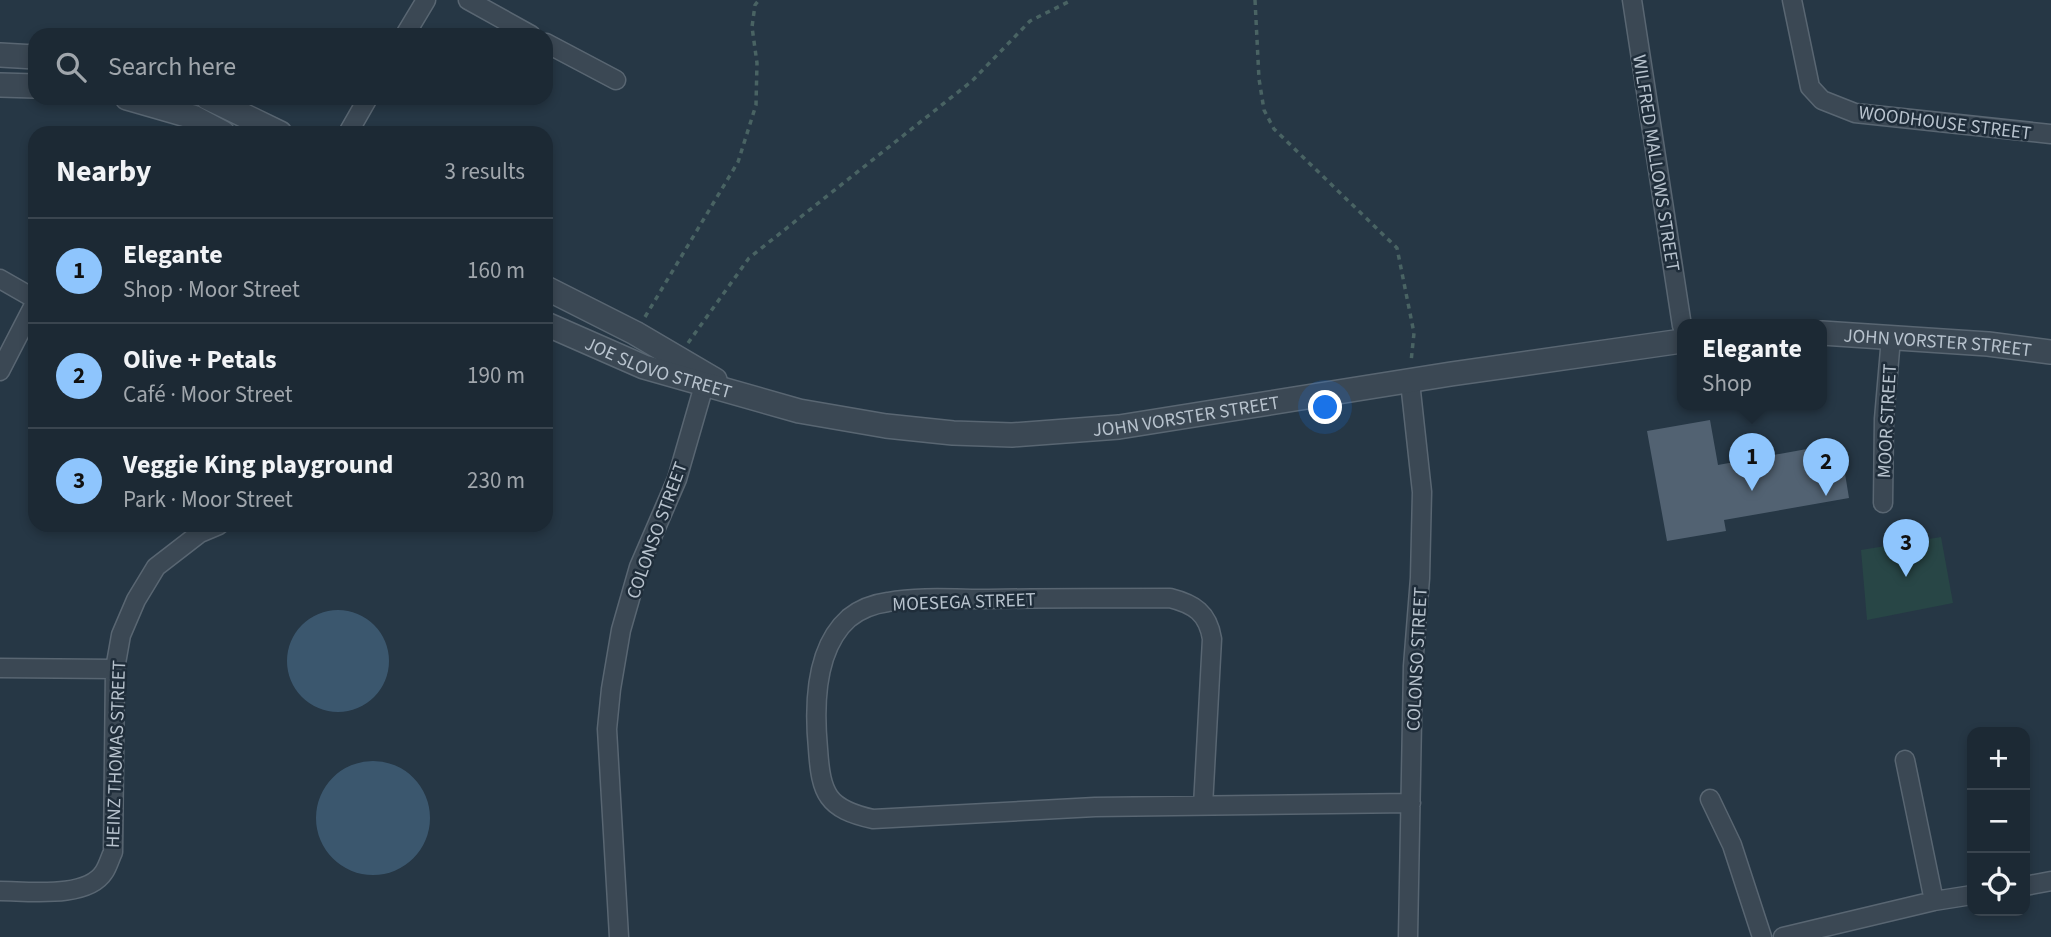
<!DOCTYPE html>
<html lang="en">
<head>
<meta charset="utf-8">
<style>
  body { margin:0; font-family:"Source Sans 3",sans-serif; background:#293540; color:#f1f3f6 }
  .controls { position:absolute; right:21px; bottom:21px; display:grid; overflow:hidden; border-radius:14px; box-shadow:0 4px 10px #0003 }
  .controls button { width:63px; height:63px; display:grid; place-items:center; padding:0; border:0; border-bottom:2px solid #3a454f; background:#1c2934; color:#f1f3f6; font:35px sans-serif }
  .you { position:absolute; left:1326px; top:408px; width:24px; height:24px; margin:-18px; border:5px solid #fff; border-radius:50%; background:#1a73e8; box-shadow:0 0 0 10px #1a73e833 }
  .badge { display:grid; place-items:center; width:46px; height:46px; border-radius:50%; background:#8ec5fd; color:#111; font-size:23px; font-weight:700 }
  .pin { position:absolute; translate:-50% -58px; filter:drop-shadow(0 2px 4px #0008) }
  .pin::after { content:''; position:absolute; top:37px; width:24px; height:21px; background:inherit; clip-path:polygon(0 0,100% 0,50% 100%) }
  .popup { position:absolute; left:1677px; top:319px; width:150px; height:91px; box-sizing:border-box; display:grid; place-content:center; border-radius:14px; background:#1c2934; filter:drop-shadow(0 2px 5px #0005); font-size:23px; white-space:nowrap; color:#a0a6ac }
  .popup b { font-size:26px; color:#f1f3f6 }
  .popup::after { content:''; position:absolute; left:50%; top:100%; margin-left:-14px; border:14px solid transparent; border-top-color:#1c2934 }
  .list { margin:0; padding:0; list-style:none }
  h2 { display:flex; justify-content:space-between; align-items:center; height:91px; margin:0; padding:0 28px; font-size:30px }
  h2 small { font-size:23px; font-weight:400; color:#a0a6ac }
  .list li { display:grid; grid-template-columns:46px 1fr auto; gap:21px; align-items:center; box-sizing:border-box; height:105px; padding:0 28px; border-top:2px solid #3a454f }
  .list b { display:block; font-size:26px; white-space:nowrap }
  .list p { margin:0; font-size:23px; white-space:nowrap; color:#a0a6ac }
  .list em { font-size:23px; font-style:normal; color:#a0a6ac }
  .icon { flex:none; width:38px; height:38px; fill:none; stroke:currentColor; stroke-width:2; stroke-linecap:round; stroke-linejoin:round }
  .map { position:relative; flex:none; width:2051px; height:937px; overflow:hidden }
  .search { position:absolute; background:#1c2934; box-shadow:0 4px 10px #0003; left:28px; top:28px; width:525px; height:77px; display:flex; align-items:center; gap:18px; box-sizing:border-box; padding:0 24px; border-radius:21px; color:#a0a6ac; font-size:26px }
  .panel { position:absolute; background:#1c2934; box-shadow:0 4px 10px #0003; left:28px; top:126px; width:525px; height:406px; border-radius:21px }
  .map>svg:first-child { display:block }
  .green { fill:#284646 }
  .water { fill:#3b576e }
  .building { fill:#526272 }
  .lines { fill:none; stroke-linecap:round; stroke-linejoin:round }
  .minor-casing { stroke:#596672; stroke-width:21 }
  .tertiary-casing { stroke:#596672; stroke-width:26 }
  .path { stroke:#496363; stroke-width:3.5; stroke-dasharray:5 5; stroke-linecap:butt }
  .minor { stroke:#3b4854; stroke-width:18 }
  .tertiary { stroke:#3b4854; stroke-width:23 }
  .labels { text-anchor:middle; stroke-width:5; stroke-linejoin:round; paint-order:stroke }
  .street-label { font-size:19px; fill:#b8c3ce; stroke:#1f2d3a }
</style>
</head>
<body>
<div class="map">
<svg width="2051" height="937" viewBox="0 0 2051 937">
  <rect width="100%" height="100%" fill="#263745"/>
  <path class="green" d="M1941,537L1953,603L1867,620L1861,550Z"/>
  <path class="water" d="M287 661a51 51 0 1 1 102 0a51 51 0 1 1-102 0Z
    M316 818a57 57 0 1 1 114 0a57 57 0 1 1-114 0Z"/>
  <path class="building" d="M1710,420L1718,465L1840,443L1849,498L1724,520L1726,531L1667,541L1647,431Z"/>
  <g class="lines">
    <defs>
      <path id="minor" d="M468,0L531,35
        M1632,0L1682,326
        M1792,0L1810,87L1822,100L1855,113L2051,134
        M405,35L426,0
        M546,43L616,80
        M348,133L368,98
        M0,279L35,299
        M0,371L35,303
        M1883,503L1884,419L1891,338
        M0,668L115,669
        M1905,760L1934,901
        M1710,799L1732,845L1762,937
        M1203,806L1212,639C1208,613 1194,604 1170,598C1110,598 1049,598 989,599C956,599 920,596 888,602C873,604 860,609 849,618C814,649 814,707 818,749C821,794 827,809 873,819L1095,807L1411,803
        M2025,886L2051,881
        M0,891C28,891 87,899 104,872C108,866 110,858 113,852L115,669L121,635L136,600L156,567L200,533L219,525
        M619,937L607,729L611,689L621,630L639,567L677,479L707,375
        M1408,937L1413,666L1420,578L1422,492L1410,382
        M1783,937L1934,901L1972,895"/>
      <g id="tertiary">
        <path d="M0,55L35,57"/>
        <path d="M0,85L35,86"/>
        <path d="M127,98L193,117L223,133"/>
        <path d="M208,98L280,133"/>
        <path d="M546,288L635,333L715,380"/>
        <path id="s1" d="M546,324L644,367L799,411L886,426L953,433L1012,435L1119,427L1451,374L1682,341"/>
        <path id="s2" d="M1822,333L1988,344L2051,352"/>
      </g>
    </defs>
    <use href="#minor" class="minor-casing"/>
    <use href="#tertiary" class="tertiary-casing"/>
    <path class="path" d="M1255,0L1259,79L1264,110L1274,129L1397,248L1414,333L1411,362
      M645,317L738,162L756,105L757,63L752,27L755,5L759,0
      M688,343L749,258L972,81L1030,21L1072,0"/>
    <use href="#minor" class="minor"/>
    <use href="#tertiary" class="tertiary"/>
  </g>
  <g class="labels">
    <g class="street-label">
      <text transform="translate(1945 122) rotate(7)" y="7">WOODHOUSE STREET</text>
      <text transform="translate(1657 163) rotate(81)" y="7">WILFRED MALLOWS STREET</text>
      <text dy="7" stroke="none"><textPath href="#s2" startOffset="116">JOHN VORSTER STREET</textPath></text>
      <text dy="7" stroke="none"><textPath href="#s1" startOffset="121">JOE SLOVO STREET</textPath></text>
      <text dy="7" stroke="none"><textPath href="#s1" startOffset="658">JOHN VORSTER STREET</textPath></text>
      <text transform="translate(1886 421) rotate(-87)" y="7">MOOR STREET</text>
      <text transform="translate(656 530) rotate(-70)" y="7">COLONSO STREET</text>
      <text transform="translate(964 601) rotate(-2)" y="7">MOESEGA STREET</text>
      <text transform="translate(1416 659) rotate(-87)" y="7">COLONSO STREET</text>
      <text transform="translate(115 754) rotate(-88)" y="7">HEINZ THOMAS STREET</text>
    </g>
  </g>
</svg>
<div class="controls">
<button>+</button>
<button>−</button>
<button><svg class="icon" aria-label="locate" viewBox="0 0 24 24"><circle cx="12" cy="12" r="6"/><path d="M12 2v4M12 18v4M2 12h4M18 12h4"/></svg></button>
</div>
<div class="you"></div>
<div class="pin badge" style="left:1752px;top:491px">1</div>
<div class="popup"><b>Elegante</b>Shop</div>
<div class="pin badge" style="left:1826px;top:496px">2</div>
<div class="pin badge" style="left:1906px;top:577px">3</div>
<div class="search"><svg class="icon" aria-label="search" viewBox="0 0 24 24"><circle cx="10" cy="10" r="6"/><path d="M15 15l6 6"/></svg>Search here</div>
<section class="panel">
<h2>Nearby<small>3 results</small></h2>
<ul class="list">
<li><span class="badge">1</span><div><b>Elegante</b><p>Shop · Moor Street</p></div><em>160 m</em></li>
<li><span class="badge">2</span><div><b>Olive + Petals</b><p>Café · Moor Street</p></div><em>190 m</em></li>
<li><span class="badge">3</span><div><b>Veggie King playground</b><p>Park · Moor Street</p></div><em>230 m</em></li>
</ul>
</section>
</div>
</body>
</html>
